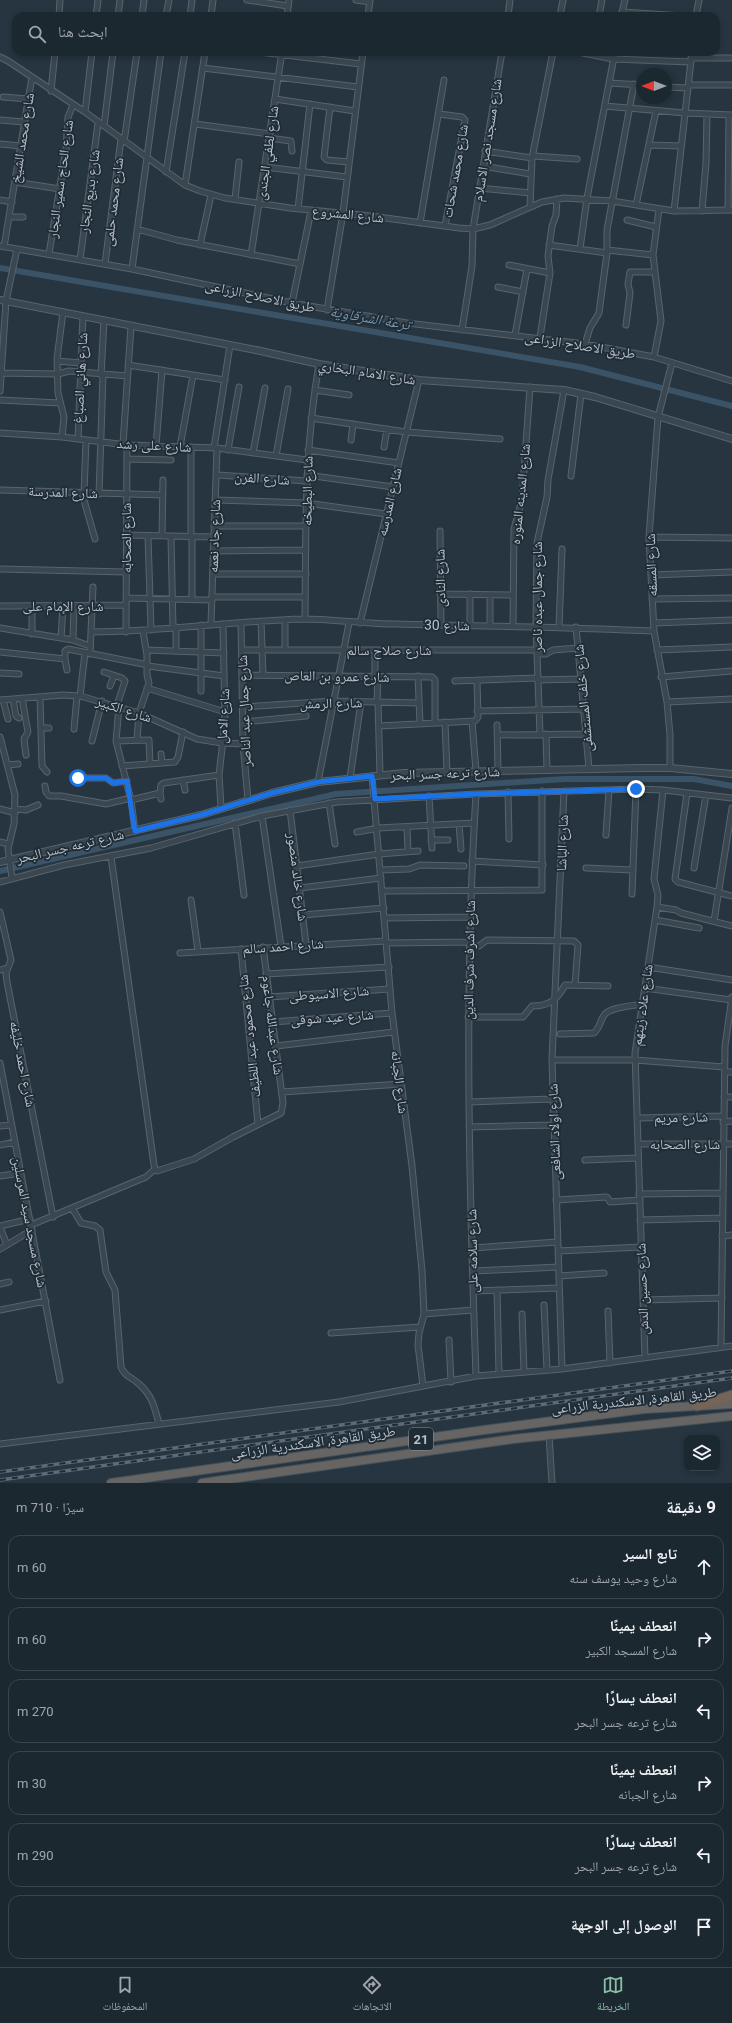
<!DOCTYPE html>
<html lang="ar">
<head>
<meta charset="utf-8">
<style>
  body { margin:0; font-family:Roboto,"Noto Naskh Arabic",sans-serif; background:#29343c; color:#f1f3f6; direction:rtl }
  .controls { position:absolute; right:12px; bottom:12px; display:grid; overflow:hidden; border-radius:8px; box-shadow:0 2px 6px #0003 }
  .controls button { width:36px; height:36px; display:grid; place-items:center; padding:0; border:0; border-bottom:1px solid #3a444c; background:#1c2830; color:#f1f3f6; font:20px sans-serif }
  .compass { position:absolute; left:636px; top:68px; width:36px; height:36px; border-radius:50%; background:#1c2830; box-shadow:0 2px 6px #0003; rotate:270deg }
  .stop { position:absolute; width:12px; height:12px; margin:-9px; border:3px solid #1a73e8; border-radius:50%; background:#fff }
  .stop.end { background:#1a73e8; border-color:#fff; box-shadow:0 1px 4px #0008 }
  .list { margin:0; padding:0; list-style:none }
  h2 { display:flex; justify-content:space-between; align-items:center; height:52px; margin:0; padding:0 16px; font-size:17px }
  h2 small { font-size:13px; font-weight:400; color:#a0a6ab }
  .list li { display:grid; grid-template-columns:26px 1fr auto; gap:12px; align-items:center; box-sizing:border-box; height:64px; margin:0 8px 8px; padding:0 8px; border:1px solid #3a444c; border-radius:12px }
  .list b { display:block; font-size:15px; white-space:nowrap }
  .list p { margin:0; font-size:13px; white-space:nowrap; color:#a0a6ab }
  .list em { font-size:13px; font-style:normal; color:#a0a6ab }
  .icon { flex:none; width:22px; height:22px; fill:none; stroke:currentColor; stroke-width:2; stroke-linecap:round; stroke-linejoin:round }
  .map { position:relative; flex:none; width:732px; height:1483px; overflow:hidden; direction:ltr }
  .search { position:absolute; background:#1c2830; box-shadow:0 2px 6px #0003; left:12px; right:12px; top:12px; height:44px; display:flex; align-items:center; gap:10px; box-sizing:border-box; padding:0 14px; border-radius:12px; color:#a0a6ab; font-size:15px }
  .sheet { height:484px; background:#1c2830 }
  nav { display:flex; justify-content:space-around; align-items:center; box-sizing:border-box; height:56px; border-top:1px solid #3a444c; background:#1c2830; font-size:11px; color:#a0a6ab }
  nav a { display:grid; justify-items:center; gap:2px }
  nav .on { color:#8abfa5 }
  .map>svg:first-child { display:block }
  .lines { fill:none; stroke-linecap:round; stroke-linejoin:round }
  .canal { stroke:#3a5367; stroke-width:6 }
  .minor-casing { stroke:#58646d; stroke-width:7 }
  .tertiary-casing { stroke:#58646d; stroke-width:8 }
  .trunk-casing { stroke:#45515a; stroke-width:10 }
  .motorway-casing { stroke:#45515a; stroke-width:11 }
  .minor { stroke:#3a4650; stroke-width:5 }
  .tertiary { stroke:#3a4650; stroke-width:6 }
  .trunk { stroke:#676564; stroke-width:8 }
  .motorway { stroke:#766557; stroke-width:9 }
  .rail-casing { stroke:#5c6b77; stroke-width:3.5 }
  .rail { stroke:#1f2b35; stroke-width:2; stroke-dasharray:6; stroke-linecap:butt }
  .route { stroke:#1a73e8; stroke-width:5 }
  .labels { text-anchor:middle; stroke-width:3.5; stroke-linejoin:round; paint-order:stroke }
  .shield { fill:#1f2b35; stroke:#89949d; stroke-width:1 }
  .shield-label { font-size:13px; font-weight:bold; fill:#b6c1ca }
  .street-label { font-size:14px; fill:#b6c1ca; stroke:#1f2b35 }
  .water-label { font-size:15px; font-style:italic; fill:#7796ad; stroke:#1f2b35 }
</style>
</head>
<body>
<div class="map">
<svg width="732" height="1483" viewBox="0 0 732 1483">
  <rect width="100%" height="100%" fill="#263540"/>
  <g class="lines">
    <path class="canal" d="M0,268L580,367L732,406
      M0,871L336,794L565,779H694L732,786"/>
    <defs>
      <path id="minor" d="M247,0L288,6
        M356,0L370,2
        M622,12L683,16
        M59,16L60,0
        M96,16L98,0
        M118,16L120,0
        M142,16L144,0
        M166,16L169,0
        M190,16L192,0
        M211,16L213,0
        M287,16L289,0
        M368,16L370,0
        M508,16L510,0
        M560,16L563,0
        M599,16L602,0
        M621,16L625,0
        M696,16L699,0
        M259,52L361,64
        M578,52L613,59L691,62
        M0,57L8,61L85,112L185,185L200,191L225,198L290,208L371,216L459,228L473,229L490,225L542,202L564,198L612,201L674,211L732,210
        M691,58H732
        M203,68L358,87
        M609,83L642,85
        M689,85H732
        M666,87L688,88
        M51,91L55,52
        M3,97L28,99
        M275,99L355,111
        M605,106L685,113L732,115
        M330,107L324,157L327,160L349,162
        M85,112L92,52
        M439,114L462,117L465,120L445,226
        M0,120L24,122
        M195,124L270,134
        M104,126L113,52
        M269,138L291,141L292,151
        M124,142L137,52
        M0,144L21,146
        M649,145L681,146
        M485,151L532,158
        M533,156L577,159
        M483,166L530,174
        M265,167L347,177
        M166,172L185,52
        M15,182L60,189
        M185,185L205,52
        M479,188L530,193
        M235,199L239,162
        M0,200L12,202
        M636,205L656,111
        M530,207L532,158L553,52
        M298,209L310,104
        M728,210L729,115
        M674,211L692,52
        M702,211L706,163L707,114
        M9,217H23
        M627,220L656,227
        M420,223L444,80
        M137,229L177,240L300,264
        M200,245L211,195
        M549,245L607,253
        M0,246L132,269L292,303L407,323L585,344L654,357L732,381
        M4,247L32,77
        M580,249L587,198L615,52
        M607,250L653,255
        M49,254L66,149L68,117L73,105
        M251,255L282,52
        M80,260L98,123
        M105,264L121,139
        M509,265L550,273
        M132,269L161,52
        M498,287L523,292
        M292,303L311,211
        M327,310L343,213L363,52
        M626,325L630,293L628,284L630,272H654
        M462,330L472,266L473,229L502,52
        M515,335L527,269
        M540,337L550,273L548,256L552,226L556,215L557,199
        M585,344L590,328L599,313L607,253V230L634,84
        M654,357L661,321L653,255L659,209
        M57,361L81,363
        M128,365L225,380
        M1,373L58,374L69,371L127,376
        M101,375L104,320
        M315,390L349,395
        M0,391L6,301L17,249
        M0,400L60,403
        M311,418L406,432L500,439
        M0,433L62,437L127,445L217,448L307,460
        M62,437L64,417L58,393L57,359L63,312
        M78,439L83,316
        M351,440L353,424
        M123,444L131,326
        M156,446L162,370
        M180,447L193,375
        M384,447L387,429
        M214,448L230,345
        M228,450L239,387
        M308,450L399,463
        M253,453L265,388
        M276,456L288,389
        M127,459L171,460
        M217,475L307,481
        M307,475L393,487
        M571,476L581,394
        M0,490L163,495
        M82,493L95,539
        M84,493L86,440
        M99,494L103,375
        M215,500L306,503L386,514
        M214,526H306
        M440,531L441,625
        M126,535L214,537
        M148,536L151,630
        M162,536L163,480
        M171,537L173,628
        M191,537V448
        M649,537L732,538
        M213,551L306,550
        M0,569L126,572
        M213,574H306
        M651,575L732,572
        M440,594L513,595
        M470,594V626
        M490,595V626
        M212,597H305
        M126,598L212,600
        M192,599V537
        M652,599L732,598
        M0,606L126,605
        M32,606V634
        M305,619C306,533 304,450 319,364
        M285,620V649
        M261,621L263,675
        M241,623L243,744L248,800
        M360,623L419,380
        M654,623L732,620
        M211,624L217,448
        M201,625V691
        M513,626L514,529L522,500L530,387
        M176,627V651
        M559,627L562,549
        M576,627L589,768
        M0,628L73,640L90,646
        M91,632C162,632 232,621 303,619C333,619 366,624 397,624C482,626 568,627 654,631
        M126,632L127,445
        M61,638L63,606
        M73,640L74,606
        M147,650L224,653
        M242,650H537
        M657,650L732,647
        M0,652L65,659L67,670
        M90,654L93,587
        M537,654H546L553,650L578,648
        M65,659V651L68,649L148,665
        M148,666L224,676
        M104,672L122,678L125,681L117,705
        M0,673L19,674
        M242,675L432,677L435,680V723
        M375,676V650
        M418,676L420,724
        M661,677L732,671
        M538,680L581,679
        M455,681L538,678
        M110,686L114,676
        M147,688L225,712
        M80,696L85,653
        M40,697L42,766L47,772
        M22,698L28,732L24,739L26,755
        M13,699L16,716L19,718
        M0,700L63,695L80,696L139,713L197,739L222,743L243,744
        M3,700L8,719
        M377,702L378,676
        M378,702L380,775
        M667,702L732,699
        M119,706L116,741L131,800L135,831
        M243,707L333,701L419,703
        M477,711L584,709
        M472,721L476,771
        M243,722L306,716
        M445,722L447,772
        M497,725L498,770
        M379,726L475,721L478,717L477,680
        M41,728H49
        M74,729L77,696
        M540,734L536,627L537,543L547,497L548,480L564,390
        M546,734L547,770
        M498,735L586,734
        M0,737L15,795L14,824L8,849L12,878
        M137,740L139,713L149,683L147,675V655L143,631
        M92,741L102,701
        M116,741L149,740L150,764
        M161,754L162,763
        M8,765L18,764
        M122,766L175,762L178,757L183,732
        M670,768V735L667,702L654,631L649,537L658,417L672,363
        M372,776L392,1013L412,1166L422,1271L424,1314L419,1333L418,1345L423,1386
        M78,778H106L113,783L127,781
        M350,778L361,702
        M183,780L185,790
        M318,782L349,623
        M45,786L46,792L49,796H61L106,804L131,798
        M508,792L509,839
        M160,793L161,799
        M687,793L675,879L678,882L732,896
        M429,796L432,848
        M131,800L160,793L161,785L164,783L219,775
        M329,803L335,844
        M221,807L219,775L225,723L223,624
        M0,809L15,813
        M15,809L26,810L38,805
        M290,810L306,944
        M262,816L281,946
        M235,823L244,895
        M459,824L461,849
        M407,827L408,852
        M357,832L378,828L474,823
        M606,835L609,790
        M431,840H448
        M0,842L8,844
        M111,857L154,1165L155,1169L157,1171L194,1159L233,1137L281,1113L283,1103L263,947
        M472,861L543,865
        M297,866L379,854L418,851
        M586,868L633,870
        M694,868L706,795
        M380,870L409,869L420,865L464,866
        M0,882L64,865L151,848L262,816L337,802L476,794L636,789L663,790L732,798
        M300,888L381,878
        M382,891L542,890V791
        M632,894L636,789
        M191,900L198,951
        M657,907L676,910L681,913L732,926
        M0,912L11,960L6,973L7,982L53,1217
        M303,915L384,908
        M384,918L470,917
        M655,920L699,928
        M714,921L732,808
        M387,943L470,942
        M470,947L479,946L487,940L574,941L578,945L575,985
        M241,949L258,1124
        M180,953L386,941
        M648,967L732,980
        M0,970L8,968
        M266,974L389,967
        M645,988L731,1000
        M269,997L390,989
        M468,1017H523L532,1006C550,1006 557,1000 565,985L608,986
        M273,1022L392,1013
        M560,1034L594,1033C600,1028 600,1020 605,1014C612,1007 632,1006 642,1004
        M276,1046L394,1032
        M552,1060H635L724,1067
        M0,1063L60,1380
        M725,1072H732
        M282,1092L401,1084
        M724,1097H732
        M469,1102L553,1099
        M638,1118L723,1116
        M723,1122L732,1121
        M0,1126L11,1125
        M469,1127L553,1125
        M638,1144H732
        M0,1145L15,1142
        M585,1160L638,1158
        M0,1176L21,1173
        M639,1194L722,1193
        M556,1200L607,1197L610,1202L640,1200
        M72,1208L81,1223L95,1226L100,1230L106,1272L115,1290L121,1367C124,1376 133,1378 139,1384C152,1395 155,1408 159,1424
        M640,1220L722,1218
        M31,1225L146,1177L155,1169
        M0,1226L30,1219
        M0,1227L7,1245
        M722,1236L732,1235
        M473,1248L557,1242
        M0,1249L32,1230
        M558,1251L641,1247
        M474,1271L558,1267
        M559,1276L604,1273
        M0,1284L9,1282
        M497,1290L499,1374
        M473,1291L559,1288
        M643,1300L722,1298
        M544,1305L547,1370
        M0,1310L46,1301
        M608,1311L610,1363
        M424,1314L473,1310
        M522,1314L524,1372
        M331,1333L420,1327
        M449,1340L451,1382
        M721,1347L725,1046L732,997
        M645,1358L635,1053L657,907L658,895L654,879L663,790
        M562,1369L552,1060L564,791
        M476,1376C469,1182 464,988 476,794
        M549,1435L552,1483
        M0,1444L339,1402L476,1376L562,1369L732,1346"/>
      <path id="tertiary" d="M0,300L256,350L319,364L419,380L564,390L595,397L732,439
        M0,862L201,815L272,793L318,782L404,773L642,768H670L732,774"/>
      <path id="trunk" d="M111,1483L484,1430L644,1409L732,1404
        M202,1483L513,1439L732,1416"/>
      <path id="motorway" d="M697,1406L732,1395"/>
    </defs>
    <use href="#minor" class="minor-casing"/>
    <use href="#tertiary" class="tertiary-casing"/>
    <use href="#trunk" class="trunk-casing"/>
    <use href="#motorway" class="motorway-casing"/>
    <use href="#minor" class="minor"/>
    <use href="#tertiary" class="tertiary"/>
    <use href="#trunk" class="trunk"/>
    <use href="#motorway" class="motorway"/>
    <defs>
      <path id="rail" d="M0,1472L732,1371
        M0,1480L732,1378"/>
    </defs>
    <use href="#rail" class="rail-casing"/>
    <use href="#rail" class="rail"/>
  </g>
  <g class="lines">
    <path class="route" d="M78,778H106L113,783L127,781L135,831L201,815L272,793L318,782L372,776L375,799L476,794L636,789"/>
  </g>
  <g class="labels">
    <rect class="shield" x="409" y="1428" width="24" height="22" rx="3"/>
    <g class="shield-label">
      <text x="421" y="1444">21</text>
    </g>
    <g class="street-label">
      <text transform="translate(22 138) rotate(-81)" y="5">شارع محمد الشيخ</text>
      <text transform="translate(487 140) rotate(-81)" y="5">شارع مسجد نصر الاسلام</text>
      <text transform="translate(267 153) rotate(-82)" y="5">شارع لطفي الجندى</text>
      <text transform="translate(455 171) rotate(-80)" y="5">شارع محمد شحات</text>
      <text transform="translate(60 179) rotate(-82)" y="5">شارع الحاج سمير النجار</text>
      <text transform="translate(89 191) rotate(-82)" y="5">شارع بديع النجار</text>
      <text transform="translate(113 202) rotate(-83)" y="5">شارع محمد حلمى</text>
      <text transform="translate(348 214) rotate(6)" y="5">شارع المشروع</text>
      <text transform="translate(260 296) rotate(12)" y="5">طريق الاصلاح الزراعى</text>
      <text transform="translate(580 345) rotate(9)" y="5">طريق الاصلاح الزراعى</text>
      <text transform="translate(367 372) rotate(9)" y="5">شارع الامام البخاري</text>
      <text transform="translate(80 378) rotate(-87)" y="5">شارع هاني الصباغ</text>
      <text transform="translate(154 445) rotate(3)" y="5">شارع على رشد</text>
      <text transform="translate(262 478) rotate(4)" y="5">شارع الفرن</text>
      <text transform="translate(307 491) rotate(-89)" y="5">شارع البطيخه</text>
      <text transform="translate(63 492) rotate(2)" y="5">شارع المدرسة</text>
      <text transform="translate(520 494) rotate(-84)" y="5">شارع المدينه المنوره</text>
      <text transform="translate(389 502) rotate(-77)" y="5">شارع المدرسه</text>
      <text transform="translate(214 536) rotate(-88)" y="5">شارع جاد نعمه</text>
      <text transform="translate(126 538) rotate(-90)" y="5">شارع الصحابه</text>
      <text transform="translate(651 565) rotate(-92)" y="5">شارع المسقه</text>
      <text transform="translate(440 578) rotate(-91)" y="5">شارع النادى</text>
      <text transform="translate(537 597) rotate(-90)" y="5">شارع جمال عبده ناصر</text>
      <text x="63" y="611">شارع الإمام على</text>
      <text transform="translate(447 625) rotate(1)" y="5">شارع 30</text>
      <text x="389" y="655">شارع صلاح سالم</text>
      <text transform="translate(337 676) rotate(1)" y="5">شارع عمرو بن العاص</text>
      <text transform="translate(583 698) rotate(-95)" y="5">شارع خلف المستشفى</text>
      <text transform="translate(331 703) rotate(-1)" y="5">شارع الرمش</text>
      <text transform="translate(124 709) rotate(18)" y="5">شارع الكبير</text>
      <text transform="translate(244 711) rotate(-92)" y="5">شارع جمال عبد الناصر</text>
      <text transform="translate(223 716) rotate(-87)" y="5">شارع الامل</text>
      <text transform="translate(445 773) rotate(-2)" y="5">شارع ترعه جسر البحر</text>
      <text transform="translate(562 843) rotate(-88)" y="5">شارع الباشا</text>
      <text transform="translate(70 846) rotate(-13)" y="5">شارع ترعه جسر البحر</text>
      <text transform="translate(298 877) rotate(83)" y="5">شارع خالد منصور</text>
      <text transform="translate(283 946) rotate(-4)" y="5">شارع احمد سالم</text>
      <text transform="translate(469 960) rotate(-89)" y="5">شارع اشرف شرف الدين</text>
      <text transform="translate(329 993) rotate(-4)" y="5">شارع الاسيوطى</text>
      <text transform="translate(642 1005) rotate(-82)" y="5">شارع علاء زينهم</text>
      <text transform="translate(332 1017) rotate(-4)" y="5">شارع عيد شوقى</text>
      <text transform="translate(273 1025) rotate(83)" y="5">شارع عبدالله جاعوم</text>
      <text transform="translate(249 1036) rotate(-96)" y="5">شارع محمود عبد اللطيف</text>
      <text transform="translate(23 1064) rotate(79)" y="5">شارع احمد خليفه</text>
      <text transform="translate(400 1082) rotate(83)" y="5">شارع الجبانه</text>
      <text transform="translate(681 1117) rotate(-1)" y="5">شارع مريم</text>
      <text transform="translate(554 1132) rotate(-92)" y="5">شارع اولاد الشافعى</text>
      <text x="685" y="1149">شارع الصحابه</text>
      <text transform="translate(30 1222) rotate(79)" y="5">شارع مسجد سيد المرسلين</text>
      <text transform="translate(472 1251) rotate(-91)" y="5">شارع سلامه على</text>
      <text transform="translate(642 1289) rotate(-92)" y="5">شارع حسين الدش</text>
      <text transform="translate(634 1400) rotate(-6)" y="5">طريق القاهرة, الاسكندرية الزراعى</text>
      <text transform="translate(313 1442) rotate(-8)" y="5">طريق القاهرة, الاسكندرية الزراعى</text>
    </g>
    <g class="water-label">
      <text transform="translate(370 318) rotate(10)" y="5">ترعة الشرقاوية</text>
    </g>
  </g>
</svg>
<div class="controls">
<button><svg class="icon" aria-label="layers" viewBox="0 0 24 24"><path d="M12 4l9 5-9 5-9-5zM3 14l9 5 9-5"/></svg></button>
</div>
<svg class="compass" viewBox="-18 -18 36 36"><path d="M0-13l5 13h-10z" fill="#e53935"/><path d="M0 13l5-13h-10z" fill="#a0a6ab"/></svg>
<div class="stop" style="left:78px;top:778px"></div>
<div class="stop end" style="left:636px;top:789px"></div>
<div class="search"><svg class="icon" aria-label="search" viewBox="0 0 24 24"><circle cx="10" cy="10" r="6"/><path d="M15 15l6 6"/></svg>ابحث هنا</div>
</div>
<section class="sheet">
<h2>9 دقيقة<small>سيرًا · 710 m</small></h2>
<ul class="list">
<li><svg class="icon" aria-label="ahead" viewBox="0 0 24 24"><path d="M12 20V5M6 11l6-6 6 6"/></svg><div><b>تابع السير</b><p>شارع وحيد يوسف سنه</p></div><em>60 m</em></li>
<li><svg class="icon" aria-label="right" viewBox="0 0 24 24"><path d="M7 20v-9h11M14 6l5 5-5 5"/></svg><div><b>انعطف يمينًا</b><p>شارع المسجد الكبير</p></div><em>60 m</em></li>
<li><svg class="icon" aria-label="left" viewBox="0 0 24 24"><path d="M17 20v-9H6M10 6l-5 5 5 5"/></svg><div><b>انعطف يسارًا</b><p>شارع ترعه جسر البحر</p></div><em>270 m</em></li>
<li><svg class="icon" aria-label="right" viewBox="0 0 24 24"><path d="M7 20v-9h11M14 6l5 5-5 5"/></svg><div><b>انعطف يمينًا</b><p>شارع الجبانه</p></div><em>30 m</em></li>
<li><svg class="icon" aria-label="left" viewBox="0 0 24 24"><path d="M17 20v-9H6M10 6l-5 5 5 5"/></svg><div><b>انعطف يسارًا</b><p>شارع ترعه جسر البحر</p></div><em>290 m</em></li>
<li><svg class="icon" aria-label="arrive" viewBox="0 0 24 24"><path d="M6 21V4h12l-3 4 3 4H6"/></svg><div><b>الوصول إلى الوجهة</b></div></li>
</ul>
</section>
<nav>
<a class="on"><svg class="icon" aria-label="map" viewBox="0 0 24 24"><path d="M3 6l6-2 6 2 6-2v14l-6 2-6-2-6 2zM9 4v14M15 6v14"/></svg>الخريطة</a>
<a><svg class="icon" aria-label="directions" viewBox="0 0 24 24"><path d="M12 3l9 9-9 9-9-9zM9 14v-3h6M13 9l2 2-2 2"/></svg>الاتجاهات</a>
<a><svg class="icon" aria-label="saved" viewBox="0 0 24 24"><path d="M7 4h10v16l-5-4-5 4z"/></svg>المحفوظات</a>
</nav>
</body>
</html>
